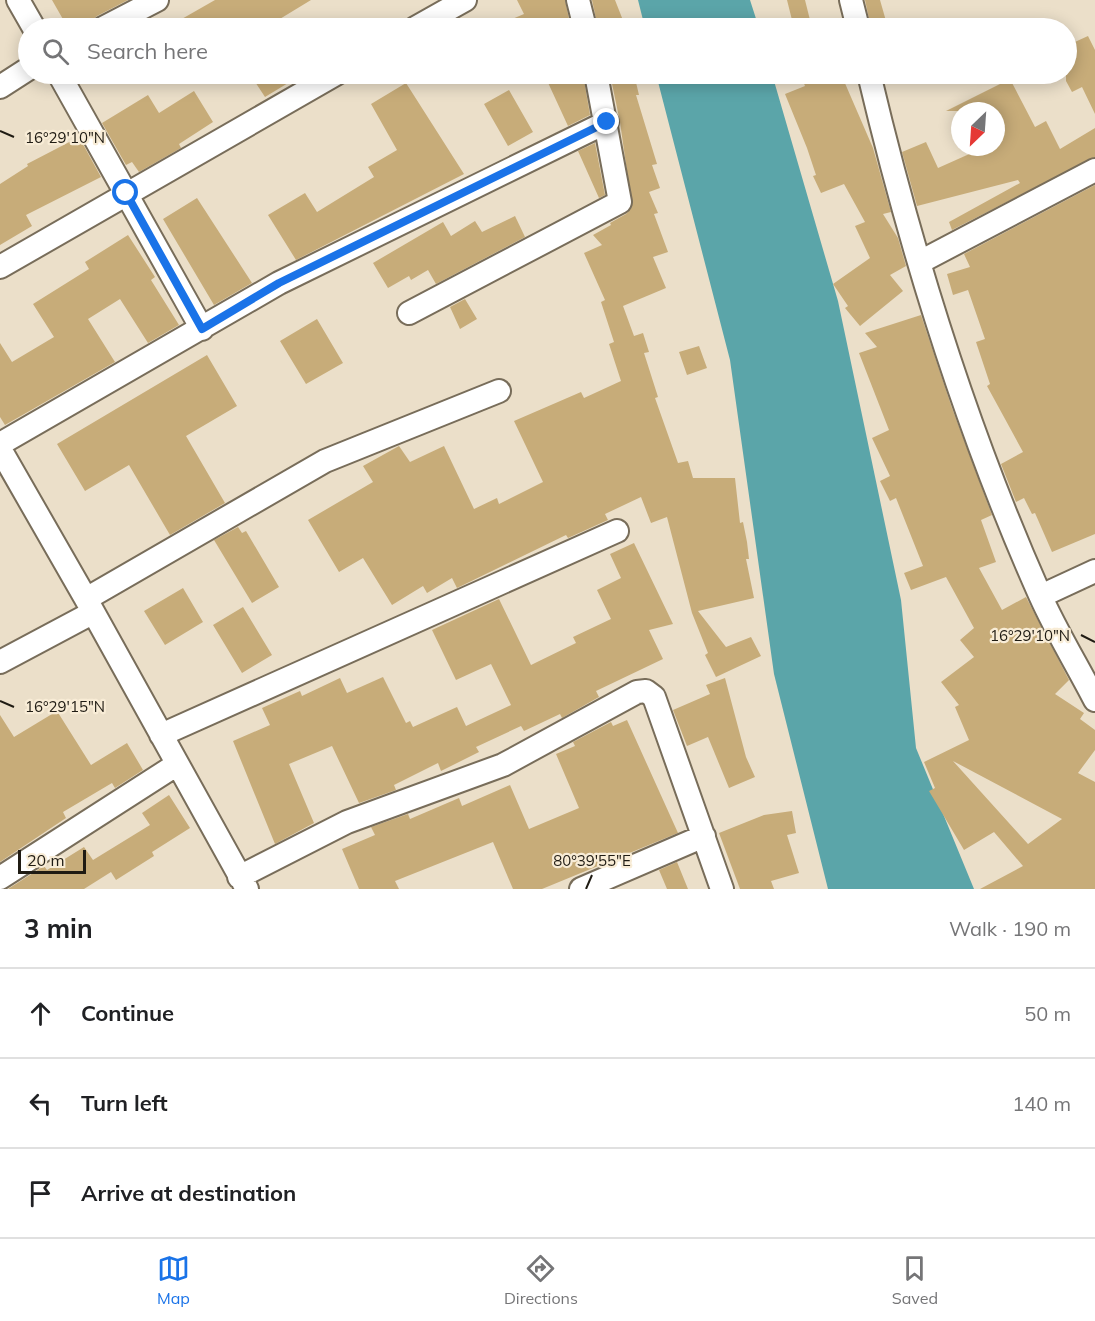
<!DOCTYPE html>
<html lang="en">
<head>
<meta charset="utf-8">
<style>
  body { margin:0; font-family:Mulish,sans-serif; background:#f2f2f2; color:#202124 }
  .compass { position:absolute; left:951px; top:102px; width:54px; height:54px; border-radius:50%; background:#fff; box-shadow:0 3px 15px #0003; rotate:205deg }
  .scale { position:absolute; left:18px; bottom:15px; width:68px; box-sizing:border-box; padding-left:6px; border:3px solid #1f1b13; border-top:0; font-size:16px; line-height:21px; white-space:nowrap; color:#1f1b13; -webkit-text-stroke:4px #f8ecd6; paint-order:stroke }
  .stop { position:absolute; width:18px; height:18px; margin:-14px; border:4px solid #1a73e8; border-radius:50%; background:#fff }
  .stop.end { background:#1a73e8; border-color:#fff; box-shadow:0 2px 6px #0008 }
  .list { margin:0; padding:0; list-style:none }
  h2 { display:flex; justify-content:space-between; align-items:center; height:78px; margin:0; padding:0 24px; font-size:26px }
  h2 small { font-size:20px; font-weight:400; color:#757577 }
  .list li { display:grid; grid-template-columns:39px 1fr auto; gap:18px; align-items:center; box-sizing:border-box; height:90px; padding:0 24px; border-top:2px solid #e0e0e0 }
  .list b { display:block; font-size:22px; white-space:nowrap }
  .list em { font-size:20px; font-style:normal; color:#757577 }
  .icon { flex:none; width:33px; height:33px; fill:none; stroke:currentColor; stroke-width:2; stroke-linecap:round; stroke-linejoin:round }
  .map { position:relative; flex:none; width:1095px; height:889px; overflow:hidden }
  .search { position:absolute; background:#fff; box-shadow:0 3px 15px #0003; left:18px; right:18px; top:18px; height:66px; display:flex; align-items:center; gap:15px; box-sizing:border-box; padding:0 21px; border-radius:33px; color:#757577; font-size:22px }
  .sheet { height:348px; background:#fff }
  nav { display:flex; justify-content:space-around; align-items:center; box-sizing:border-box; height:84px; border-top:2px solid #e0e0e0; background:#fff; font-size:16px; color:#757577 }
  nav a { display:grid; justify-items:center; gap:3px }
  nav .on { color:#1a73e8 }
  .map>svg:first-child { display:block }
  .water { fill:#5ba5a9 }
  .building { fill:#c7ac79; fill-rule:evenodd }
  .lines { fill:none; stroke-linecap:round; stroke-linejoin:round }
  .minor-casing { stroke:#786d5a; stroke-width:26 }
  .minor { stroke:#fff; stroke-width:22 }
  .route { stroke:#1a73e8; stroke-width:8 }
  .ticks { fill:none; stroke:#1f1b13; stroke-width:2 }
  .ticks-label { font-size:15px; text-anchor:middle; fill:#1f1b13; stroke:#f8ecd6; stroke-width:4.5; stroke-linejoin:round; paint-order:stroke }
</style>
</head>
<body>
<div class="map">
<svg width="1095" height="889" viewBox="0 0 1095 889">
  <rect width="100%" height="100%" fill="#ebdfc9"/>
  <path class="water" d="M638,0H750L759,28H645Z
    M656,74H772L838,301L901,600L916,748L974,889H828L774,674L730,360Z"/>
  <path class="building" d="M52,0H128L97,16L82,28H68Z
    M215,0H311L265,28H166Z
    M517,0H565L571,28H491L524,14Z
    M592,0H615L626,28H598Z
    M787,0H805L812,28H794Z
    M865,0H880L888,28H871Z
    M1088,36L1095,50V114L1082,87L1072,92L1066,81V46Z
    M250,74H303L265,97Z
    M544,74H583L590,115L568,126Z
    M610,74H634L639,95H636L657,164L652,165L660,188L649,192L658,213L654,214L668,252L653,257L666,288L623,306L634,336L643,333L649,352L644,353L658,397L655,398L678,463L688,461L693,478H735L740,523L743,522L747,542L749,559H746L754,598L698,611L726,647L751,637L761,656L716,677L705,655L708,653L692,613L667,517L651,523L641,497L605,514L608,520L568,538L566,535L457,588L452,578L427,593L423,586L392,605L363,558L339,572L308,520L373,482L363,466L399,446L410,462L444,446L474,509L497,498L499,504L543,482L514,421L581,392L584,398L621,381L609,344L614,342L601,302L605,300L584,253L602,245L593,235L611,225L610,223L626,214L632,207L620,122Z
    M800,74H841L873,148L891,212L883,214L898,238L906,266L890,275L903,291L860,326L845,308L848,306L833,284L870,258L855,226L865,222L844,184L821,193L813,176L816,175L807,148L785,94L805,86Z
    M1010,79L1035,127L1046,121L1060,149L1095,128V157L952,230L949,222L1020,183L1018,180L917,206L902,152L926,142L938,168L985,147H996V111H946Z
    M406,83L464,174L296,260L268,215L305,193L317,212L374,177L368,167L397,150L371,104Z
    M509,90L533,132L508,146L484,104Z
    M194,91L213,122L179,144L181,148L139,172L132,162L126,165L102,123L148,95L159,113Z
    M79,137L101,177L26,215L32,226L0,245V184L28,166L27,164Z
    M595,143L605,195L599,198L578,151Z
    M1095,185V534L1052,552L1035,513L1032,514L1024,498L1016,502L1001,464L1023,452L987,386L990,384L976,342L985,339L968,290L953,295L947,274L970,267L964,254Z
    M197,198L252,283L214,305L163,219Z
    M515,216L525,237L436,284L428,270L411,280L409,276L388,288L373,263L443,222L451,236L475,221L482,232Z
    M128,235L155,277L151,280L179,325L148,343L120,299L88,319L115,362L5,425L0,417V343L12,362L54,337L33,304L89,269L85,262Z
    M465,299L477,319L460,329L450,307Z
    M921,315L952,408L992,515L981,520L996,562L979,568L1002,610L1026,597L1069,680L1055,694L1084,713L1080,719L1095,730V750L1078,773L1095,782V889H980L1023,866L994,832L964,850L929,791L935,788L924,762L969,740L955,707L959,705L941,682L974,657L960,640L974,628L946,577L911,590L904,573L923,566L896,498L890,501L880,481L890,476L872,438L889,430L859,353L877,347L865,333ZM953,761L1062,819L1028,844Z
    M317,319L343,363L306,384L280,341Z
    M699,346L707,368L687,375L679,352Z
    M207,355L237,406L186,436L225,503L170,535L129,465L85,491L57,444Z
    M238,527L242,533L246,531L279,587L252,603L214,540Z
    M634,543L673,624L649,630L663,659L596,691L599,697L562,718L560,714L524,731L521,726L476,747L479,752L441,771L438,763L394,785L396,790L359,803L332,746L289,764L314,823L275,844L233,741L270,725L262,708L300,691L302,696L340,678L347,693L383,677L406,723L410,721L413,727L457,707L466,726L511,705L491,664L456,680L432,630L499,599L531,665L576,643L573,637L611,619L597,590L621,578L610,554Z
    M183,588L203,622L165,645L144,611Z
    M243,607L272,655L242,673L213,625Z
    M725,678L746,757L755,777L729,788L708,737L687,746L673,710L710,694L706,685Z
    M57,711L91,765L127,743L143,770L115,788L112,783L63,812L66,818L0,862V715L14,737Z
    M627,720L678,833L542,889H513L493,842L395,881L399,889H359L342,849L375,835L371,827L408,814L410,819L459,798L462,806L510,785L529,829L579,808L556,754L575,746L573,742L611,722L613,726Z
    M169,795L190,828L152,852L154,856L116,880L111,872L84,889H8L44,866L47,870L84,847L93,860L150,825L142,813Z
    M792,811L796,833L787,835L799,873L771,881L774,889H740L719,833L764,815Z
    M677,862L688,889H667L659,870Z"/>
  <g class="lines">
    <defs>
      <path id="minor" d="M18,0L34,28
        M578,0L585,28
        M851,0L858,28
        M103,28L157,0
        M415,28L465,0
        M59,74L202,329
        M869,74C911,251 966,429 1040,595C1056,631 1077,665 1095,700
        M0,87L28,69
        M920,262L1095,170
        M0,267L336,74
        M409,313L620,202L596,74
        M0,444L279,283L607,122
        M0,449L86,599L247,889
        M1041,596L1095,571
        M86,599L325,461L499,391
        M0,662L92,613
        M161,735L617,531
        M239,877L347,822L503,765L637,692L646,691L654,697L722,889
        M0,878L176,765
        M581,889L704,836"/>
    </defs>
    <use href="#minor" class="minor-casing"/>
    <use href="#minor" class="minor"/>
  </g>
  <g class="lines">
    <path class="route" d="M126,193L202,329L279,283L607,122"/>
  </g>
  <path class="ticks" d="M0,131L14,137M1081,635L1095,642M0,701L14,707M586,889L592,875"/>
  <g class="ticks-label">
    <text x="65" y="143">16°29'10"N</text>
    <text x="1030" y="641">16°29'10"N</text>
    <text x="65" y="712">16°29'15"N</text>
    <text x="592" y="866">80°39'55"E</text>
  </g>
</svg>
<svg class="compass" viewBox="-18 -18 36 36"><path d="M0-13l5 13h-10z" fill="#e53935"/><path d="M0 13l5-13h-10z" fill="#757577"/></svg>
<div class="scale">20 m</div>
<div class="stop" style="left:126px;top:193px"></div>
<div class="stop end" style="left:607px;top:122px"></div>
<div class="search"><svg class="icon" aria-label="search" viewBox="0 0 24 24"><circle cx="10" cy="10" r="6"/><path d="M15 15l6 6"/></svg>Search here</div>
</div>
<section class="sheet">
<h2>3 min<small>Walk · 190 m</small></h2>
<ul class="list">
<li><svg class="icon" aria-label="ahead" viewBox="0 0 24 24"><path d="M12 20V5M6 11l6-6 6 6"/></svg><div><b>Continue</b></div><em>50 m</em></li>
<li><svg class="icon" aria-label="left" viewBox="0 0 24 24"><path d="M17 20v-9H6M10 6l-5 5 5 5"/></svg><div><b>Turn left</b></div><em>140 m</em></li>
<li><svg class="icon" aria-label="arrive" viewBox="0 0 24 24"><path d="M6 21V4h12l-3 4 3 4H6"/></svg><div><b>Arrive at destination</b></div></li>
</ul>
</section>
<nav>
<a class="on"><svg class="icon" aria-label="map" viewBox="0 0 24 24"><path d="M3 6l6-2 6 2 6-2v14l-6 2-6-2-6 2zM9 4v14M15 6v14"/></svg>Map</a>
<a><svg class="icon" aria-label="directions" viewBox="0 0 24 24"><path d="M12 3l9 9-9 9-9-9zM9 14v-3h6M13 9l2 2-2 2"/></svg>Directions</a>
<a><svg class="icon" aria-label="saved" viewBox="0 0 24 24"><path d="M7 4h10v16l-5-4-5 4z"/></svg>Saved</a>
</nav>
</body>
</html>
